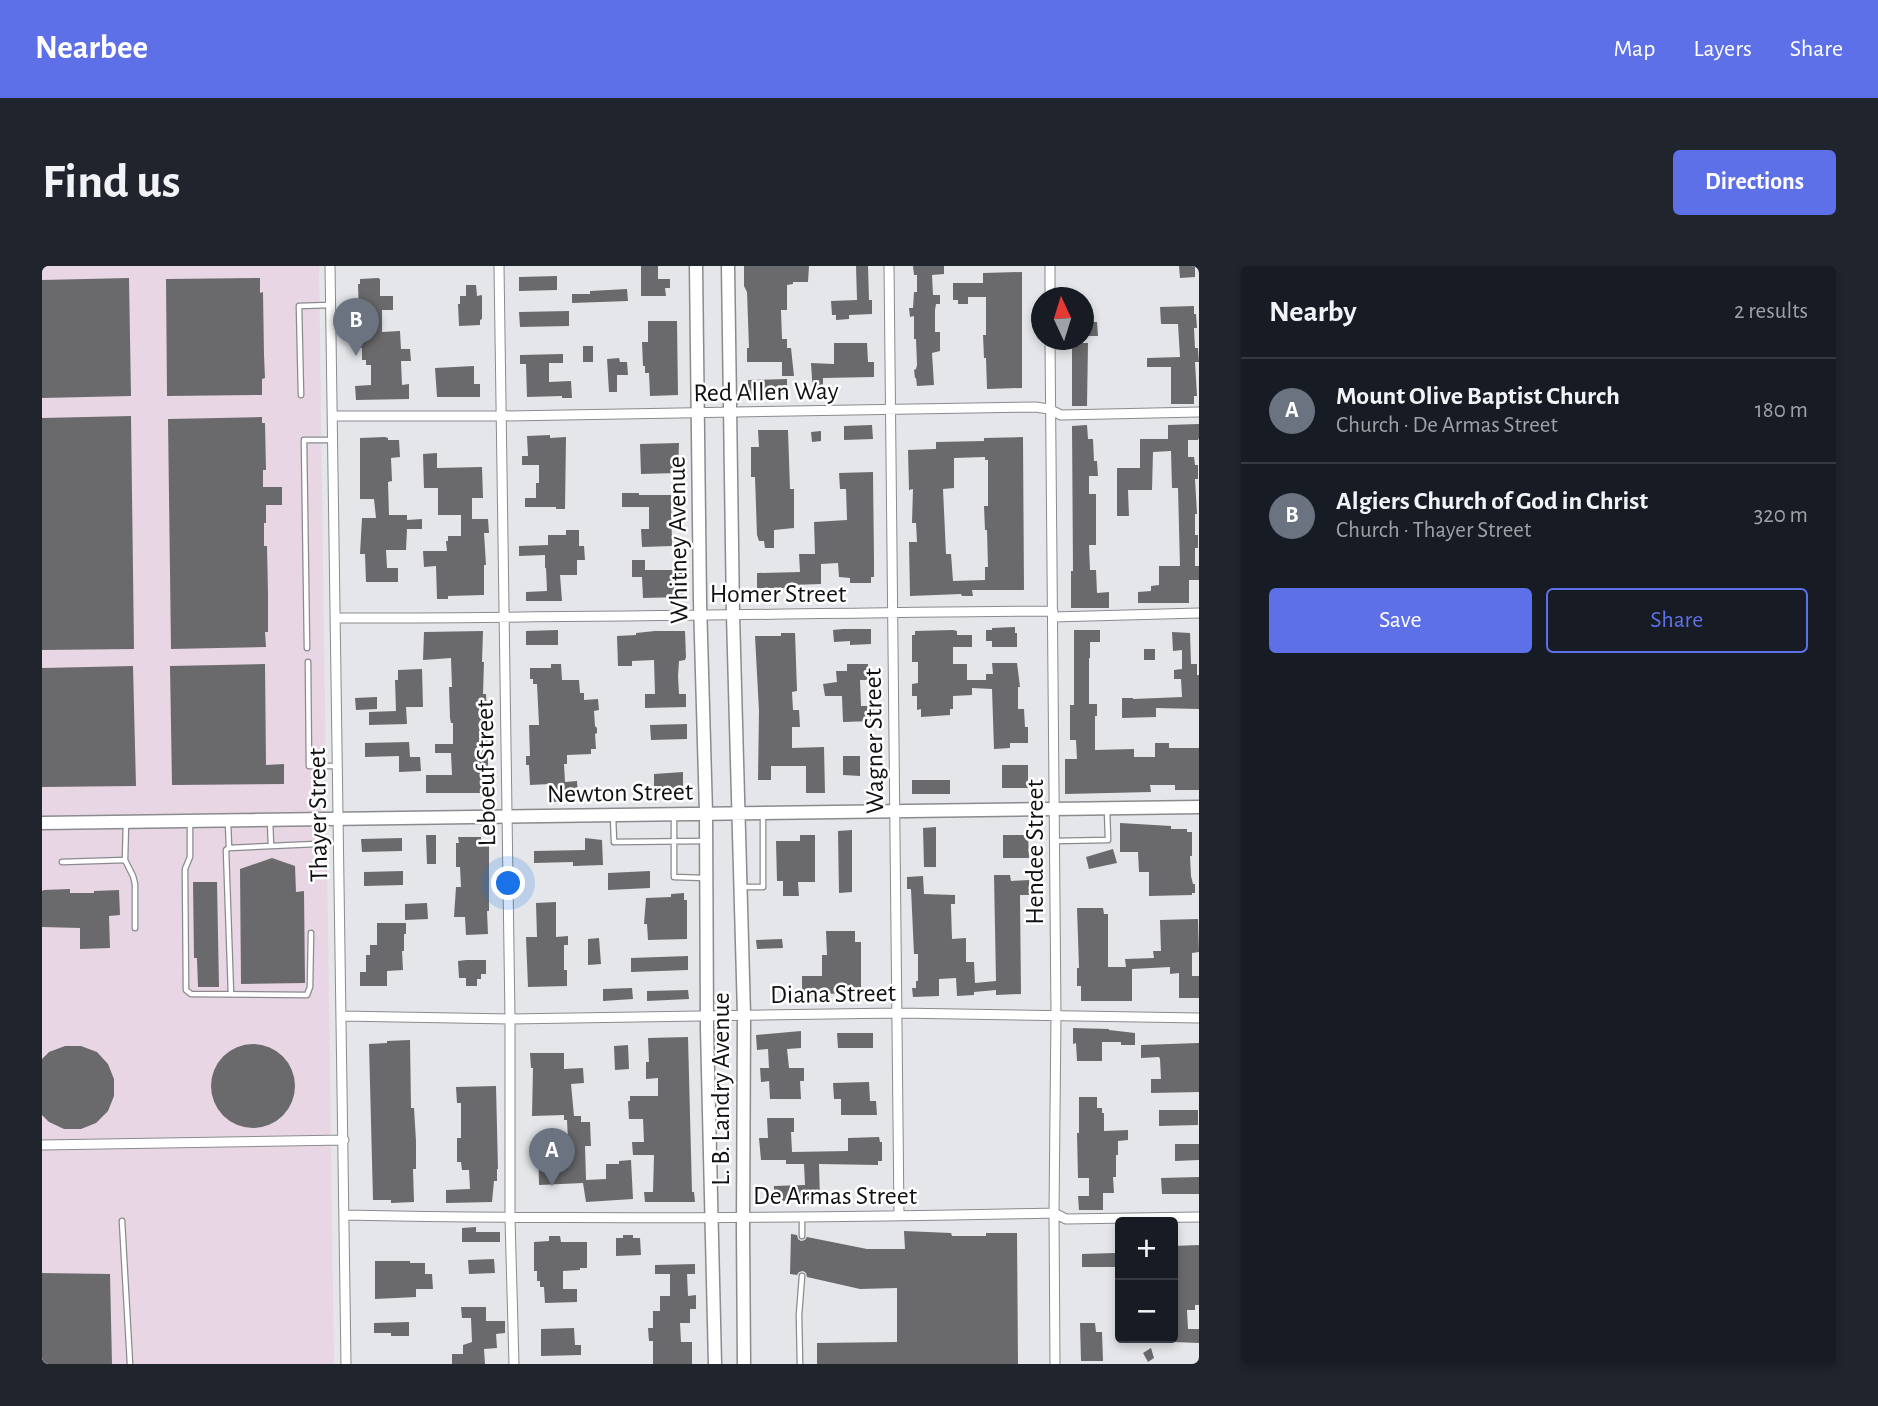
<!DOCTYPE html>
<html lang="en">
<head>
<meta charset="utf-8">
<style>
  body { margin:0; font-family:"Alegreya Sans",sans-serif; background:#20242c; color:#f1f3f6 }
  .controls { position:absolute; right:21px; bottom:21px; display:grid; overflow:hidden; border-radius:7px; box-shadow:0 4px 10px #0003 }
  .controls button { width:63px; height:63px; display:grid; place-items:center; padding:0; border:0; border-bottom:2px solid #363941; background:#171b24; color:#f1f3f6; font:35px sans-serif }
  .compass { position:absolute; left:989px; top:21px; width:63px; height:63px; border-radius:50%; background:#171b24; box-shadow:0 4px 10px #0003; rotate:356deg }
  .you { position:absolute; left:467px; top:618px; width:24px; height:24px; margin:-18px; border:5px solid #fff; border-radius:50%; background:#1a73e8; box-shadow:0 0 0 10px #1a73e833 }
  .badge { display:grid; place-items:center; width:46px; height:46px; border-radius:50%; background:#5d70e7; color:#fff; font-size:23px; font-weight:700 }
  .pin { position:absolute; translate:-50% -58px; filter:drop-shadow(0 2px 4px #0008) }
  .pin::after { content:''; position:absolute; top:37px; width:24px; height:21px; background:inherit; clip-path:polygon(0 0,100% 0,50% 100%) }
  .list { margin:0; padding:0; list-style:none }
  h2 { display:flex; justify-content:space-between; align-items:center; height:91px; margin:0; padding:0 28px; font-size:30px }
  h2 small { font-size:23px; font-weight:400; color:#9ea1a6 }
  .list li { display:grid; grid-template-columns:46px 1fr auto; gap:21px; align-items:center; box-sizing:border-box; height:105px; padding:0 28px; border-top:2px solid #363941 }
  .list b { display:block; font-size:26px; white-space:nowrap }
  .list p { margin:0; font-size:23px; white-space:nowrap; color:#9ea1a6 }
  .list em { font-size:23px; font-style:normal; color:#9ea1a6 }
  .actions { display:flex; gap:14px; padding:21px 28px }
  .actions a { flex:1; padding:16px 0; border:2px solid #5d70e7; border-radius:7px; text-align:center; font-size:24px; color:#5d70e7 }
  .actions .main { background:#5d70e7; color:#fff }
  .map { position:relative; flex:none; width:1157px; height:1098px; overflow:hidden; border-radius:7px }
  header { display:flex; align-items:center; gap:42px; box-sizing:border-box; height:98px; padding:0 35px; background:#5d70e7; color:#fff }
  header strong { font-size:33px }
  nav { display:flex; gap:38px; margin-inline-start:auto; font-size:24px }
  .intro { display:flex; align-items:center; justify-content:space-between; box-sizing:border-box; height:168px; padding:0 42px }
  h1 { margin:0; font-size:49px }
  .button { padding:18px 32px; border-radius:7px; background:#5d70e7; color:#fff; font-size:24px; font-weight:700 }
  main { display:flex; gap:42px; padding:0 42px }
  aside { flex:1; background:#171b24; border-radius:7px; box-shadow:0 4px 10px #0003 }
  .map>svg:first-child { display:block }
  .industrial { fill:#e9d6e5 }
  .building { fill:#6a6a6c; fill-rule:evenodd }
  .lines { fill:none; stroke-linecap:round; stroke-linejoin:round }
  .lane-casing { stroke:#898b8d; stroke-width:7 }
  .street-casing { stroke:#898b8d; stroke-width:11 }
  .secondary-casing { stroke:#898b8d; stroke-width:15 }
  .lane { stroke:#fff; stroke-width:4.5 }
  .street { stroke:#fff; stroke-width:9 }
  .secondary { stroke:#fff; stroke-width:12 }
  .labels { text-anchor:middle; stroke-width:5; stroke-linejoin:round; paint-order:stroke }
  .street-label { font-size:26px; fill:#101112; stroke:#fff }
</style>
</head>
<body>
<header>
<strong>Nearbee</strong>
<nav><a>Map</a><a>Layers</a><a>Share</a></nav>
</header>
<div class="intro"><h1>Find us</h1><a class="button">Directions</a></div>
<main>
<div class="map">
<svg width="1157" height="1098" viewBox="0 0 1157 1098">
  <rect width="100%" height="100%" fill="#e4e6e9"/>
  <path class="industrial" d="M0,0H277L292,1098H0Z"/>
  <path class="building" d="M599,0H616V13H628V22H623L624,30H599Z
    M702,0H767L766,16H751V18L745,19V44H739L740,73H745V82H749L752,110H740V96H705V82H707L705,26L702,20Z
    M814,0H826L827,34H830V48L807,49V53L794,54V49H790L789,35L815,34Z
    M871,0H902V8L890,9L891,29H898V38H894L893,44V66H898V85L890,87L892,119L875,120L874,112H873L872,104L874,103L875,99L874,73H872V50L868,51L867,42H871L872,26H875V9H872Z
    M1137,0H1153V11L1138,12Z
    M980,6V122L945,123L944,92H942L941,69H944V31H926V38H916V34H911V17H941V7Z
    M515,10V24L477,25V11Z
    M87,12L89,130L0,132V14Z
    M218,12V27L221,26L222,89L223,112L220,113V129L125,130L124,13Z
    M336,12L338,13V30H351V44H340V66L358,65L359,83H368L369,95H359L360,119L367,118V133L314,134L313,120L329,119V99H324V94H320V82H318L316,18H318V13Z
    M424,19H434L435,30L440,29V53L438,54V59L417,60L416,38H418V30H424Z
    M585,23L586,35L530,37V28H548V25Z
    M1152,40V48H1154L1155,62H1152L1153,82H1156L1157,96H1153L1155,130H1152V138H1129V101H1105V92L1138,91L1136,58H1119L1118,41Z
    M527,45V60L478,61L477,46Z
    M606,55H635L636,129L608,130L607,107H603V100H601L600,76H606Z
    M1041,56H1055L1056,70H1041Z
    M792,77H825L826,96H832V111L781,112V128H771L769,97L792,98Z
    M1030,77H1046L1045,140H1030Z
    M541,80H551V96H541Z
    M521,88V97H507V116L529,115L530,132H520V130L485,131L484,98H478V89Z
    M577,92L578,96H585L586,109H575V126H567L565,93Z
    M432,100V118H438V131H395L393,102Z
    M745,113V127L706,128V114Z
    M89,150L92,383L0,384V152Z
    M220,151V157H223L224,204H221V221H240V239H224V257H222V280H225L226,328V366H223L224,381L129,383L126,153Z
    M1157,158V172L1156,174H1146V191H1152L1153,199H1156V213H1153L1155,248H1153V269H1156V282H1153V300H1157V314H1147V337H1096V326L1109,325V320L1117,319V300H1138L1136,222H1130L1129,185L1111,186L1110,224H1086L1087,250H1075V202H1098V173H1126V159Z
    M830,159L831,173L802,174V160Z
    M1045,159L1046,173H1051L1052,195H1055L1056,210H1047V228H1054V279H1047L1048,304H1054L1055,327L1067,326V342H1029V305H1031L1030,160Z
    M716,164H746L748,223H752V262L732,264V282H723L722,275H717L715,269L713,211H709V181H717Z
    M779,165V175L770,176L769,166Z
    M508,169V172L524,171L523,243H514V241H483V232H494V217H497V199H480V190H486L485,170Z
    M343,171L346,172V174H357L358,191L349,192L350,215L346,216L347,249H365V254L380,253V263H365L364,284H344L345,302H356V316H324L323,288H318L320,252H334L332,233H318V172Z
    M981,171L982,324H930L931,330H920L919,328L868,330L867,276H875L874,257H870L871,223L867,224L866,184L894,183V176L942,175V172ZM943,191V194H946V240H942L943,264H945L946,301H943V314L911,315L909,288H904L901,223L912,222V192Z
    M637,177L636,207L599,208L598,178Z
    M395,187V202L440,201L441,232H430V253H446L447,267H442L444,299H442V329L406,330V333H395L394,300L382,301L381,285H405L404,275H406V270H419V249H396V222H382L381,188Z
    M831,206L832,293V311H829V317H808V312L797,311L796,297L779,298V318L750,319V322H715V307L758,306L757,288H773L772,256L805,254L804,223H798L797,207Z
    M580,227H597V229H629L630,280L600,281L599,263H607V241H580Z
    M524,264H537V280H542L543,294H535V309H518L520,335H484V326L505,325L504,302H503V289L477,290V280L506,279V269H524Z
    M590,294H603V304H638V306H642V331L601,332L600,311H590Z
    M973,361V367H975V381H950V375H944V364H950V362Z
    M801,363H829V378L808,379V375L792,376L791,364Z
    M516,364V379H484V365Z
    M911,364L915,365V369H930V381H911V398H925V414H944V408H951L950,397H975L978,421H976V443H982L983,461H986V477H968V482L952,483L950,423L930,422V429L911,430V443H908V449L879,451V443L875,444V430H870V418L876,417V396H870V369H873V365Z
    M1032,364H1058V376H1048V392H1047V438H1055V450H1053V484L1092,483V491H1113V477H1127V482H1157V524H1133V519H1108L1109,526L1023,528V493H1035L1034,474H1028V439H1032Z
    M441,365L440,396H442L441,428H444L446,490V504H443V527H384V509H410L409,487H393V478H411V457H409L408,452L407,421H410L409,392L381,394L382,366Z
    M613,365H643L644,391L643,394L637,395L636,410L637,428H644V441L603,442V428H613L612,394L590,395V400H576L575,370L594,369V367Z
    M1130,366L1148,367L1149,398H1155V409H1157V443L1114,442V451L1080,452V432H1091V433L1140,431L1139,413H1132V404L1140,403V384L1131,385Z
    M739,367H753L755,425L750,426L751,444H757L758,461H750V482L782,481L783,527H764V500H729V514H716L717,445L713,370H739Z
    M1102,383H1113V394H1102Z
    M223,398L224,499L242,498V518L130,519L128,400Z
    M509,398H519L520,414H537L538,427H542V434L556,433L557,444L552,445L553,460L555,462V467L553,468L554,483H549V488L525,489V498H522L523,516L535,515L536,529H532V534L510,536L508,518L488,519L487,499H484V490H488L487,459H497L495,418H491V413H488V402H509Z
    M805,398H826V414H818L819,440H832V455L801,456L800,430H783L781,418L795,416L794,405H805Z
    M91,400L94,520L0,521V402Z
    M380,403L381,441H364L365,458L327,459V446L354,445L353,414H356V404Z
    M335,431V443L314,444L313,432Z
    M645,458V473L609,474L608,459Z
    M367,476L368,491H378L379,505L357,506V490L323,491V477Z
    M801,490H818V510L801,509Z
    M960,499H986V522H960Z
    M641,506V524L612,523V508Z
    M870,514H908V528H870Z
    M1078,557L1129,560V563H1145V566H1150V590H1148L1149,610L1151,618H1153V627H1150V629L1107,630V606H1097L1096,586H1078Z
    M894,561V601H882L881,562Z
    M810,564V626L797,627L796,565Z
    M384,569H394V598H385Z
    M758,569H773V616H756L757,630H741V615H735L734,575H758Z
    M961,569H986L987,592H961Z
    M416,571H439V574H447V645H445L446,668L424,669L423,651H412L414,621H419L418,601H414V577H417Z
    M360,572V585L320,586L319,573Z
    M543,572L560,574L561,599L531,600V596L492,597V585L543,584Z
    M1071,583L1075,597L1047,603L1044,591Z
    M230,592L253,600L254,626L262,625L263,717L199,718L198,603Z
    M361,605V619L322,620V606Z
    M608,605V622L566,624V607Z
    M952,609H968L969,615L987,614V629H978L979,728L954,729V724L932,726V729L915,730L914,712L897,713V730L871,731L870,722H874V715H876V688H872L869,623H865V611L881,610L882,628L913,629V638H909V641L910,673L924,672V696H932L933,717L954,715Z
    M151,616H175L177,721H156L155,692H152Z
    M28,623V627H52V625L77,624L78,649L67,650L68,682L38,683V662L0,661V625L2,624Z
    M642,627V634H645V673L606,674L605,658H602L604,632L629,631V628Z
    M514,636V671L526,670V679H522V704H525V720L486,721L484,671H495L494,637Z
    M385,637L386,653L363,654V638Z
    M1035,642H1061L1062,648H1066V701H1084L1083,693L1112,692L1111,685H1119L1118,654L1156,653L1157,686L1150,687V710H1157V732H1137V707L1128,708V701L1090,703V735H1039V720H1035V702H1037Z
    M335,657H364V668H362V685H360L361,704L345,705V720H318V706H324V689H328V679H335Z
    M784,665H813V676H819V727L775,728V734H760V710H780V689H785Z
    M557,672L559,698L546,699V673Z
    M740,673L741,682L715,683L714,674Z
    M646,690V704L589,706V692Z
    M424,694H444V708H439V713H435V720H424V712H417L416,695Z
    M590,722L591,733L561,735V723Z
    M646,724L647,733L605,735V725Z
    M1031,762L1067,763V764L1093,767V779H1079V776H1060V795H1035L1034,777L1031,778Z
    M759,765V782L745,783L747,802H762V815H758L759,833H728L727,815L719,816L718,802H727L726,783L715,784L714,769Z
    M795,767H831V782H796Z
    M646,771L650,926H652L653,936H603L602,926H611L612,889H591L590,876H602L601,853H587L586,835H588V830H616V812L604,813V796H607L606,772Z
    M368,774L369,842H372L374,875V903H371L372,936L349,937V934H331L327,778L345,777V775Z
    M1157,777V826L1109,827V813H1119L1118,793L1117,791L1099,792V779Z
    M169 820a42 42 0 1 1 84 0a42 42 0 1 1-84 0Z
    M586,779L587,803L573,804L572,780Z
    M23,780H39L55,786L66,798L72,813V830L66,845L54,857L39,863H22L7,856L0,849V793L7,786Z
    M488,787H522V803L541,802L542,817L529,818L532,850H539V856H548L549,880H543L544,914L564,913V898H577V895L589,894L591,933L544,936L541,917L497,919L496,874H526L525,854H522V849L490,850L491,802H489Z
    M827,816L828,835H834L835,849H799V833H792L791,817Z
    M454,820L456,903H455V915H452L450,936L404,937V924L428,923L427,904H420L419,896H415V872H419V837H415L414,821Z
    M1037,831H1055V842H1060V847H1062V865L1086,864V874L1076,875V889H1074V911H1071L1072,927H1061V944H1037L1036,930H1047V912H1036L1035,867H1037Z
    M1117,844H1156V859L1117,860Z
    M725,852H752V866H749L750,886L806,885V872L837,871L838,876H840V895H836V899L777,898L778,934L732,935V920L763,919L762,898H744V894H719L717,872H726Z
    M1133,878H1157V894L1133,895Z
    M1157,911V928H1120L1119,912Z
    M434,961V966H458V976H420V962Z
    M862,965L909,967L910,970H944V967H975L976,1098H775V1077L855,1076V1022L818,1023L765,1011L764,1007L761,1005L757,1006L755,1009L748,1008L749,968L755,969L756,973L759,975L763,974L765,971L825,983H863Z
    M581,969H591V972H598L599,989L574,990V972H581Z
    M507,970H518L519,976H545V1002H538V1004L521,1005V1023H535V1036L503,1037L502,1021H498V1015H495V1005H492V976L507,975Z
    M1157,979V1039H1153V1044H1145L1146,1063H1157V1077L1131,1076V980Z
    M1073,987V1001H1040V988Z
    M452,993L453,1007L427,1008L426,994Z
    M333,995H368V997H383V1008H390L391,1023H374V1031L333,1033Z
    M653,998V1008H645L646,1030L654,1029V1043H648V1057H638L639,1076H650V1098H611V1075H607L606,1062H611V1045H618V1030H628V1008H613V999Z
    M0,1007L68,1008L70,1098H0Z
    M419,1041H444V1055H463V1067L454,1068L455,1082L442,1083L443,1098H410V1088H421V1079L430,1076L429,1052H420Z
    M367,1056V1070H349V1067H332V1057Z
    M1038,1057H1053L1054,1066H1060L1061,1095H1039Z
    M532,1062L533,1079H539V1089L499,1090V1063Z
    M1109,1082L1112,1092L1106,1096L1101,1087Z"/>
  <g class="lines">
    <defs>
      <path id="lane" d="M259,129L257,40L288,39
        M265,382L262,174H290
        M266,396L267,500H295
        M632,549V611L663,612
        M571,550L572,576L663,575
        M228,554L229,580
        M148,555V591L143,603L144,724L149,728L265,729L268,721L269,667
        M84,556L83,594L91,610L93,618V662
        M186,556L187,582L184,584L189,728
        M1013,575L1066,574L1065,543
        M187,582L274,578
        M20,596L83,594
        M701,621H721V548
        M760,951V970
        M80,955L88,1098
        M758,1098L757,1049L760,1010"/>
      <path id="street" d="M288,0L304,1098
        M457,0L468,753V952L472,1098
        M847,0L857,950
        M1008,32V0
        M1008,74L1014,749L1012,947L1013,1098
        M291,150H459L993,141L1007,143L1019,149L1157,146
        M1011,351L1157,347
        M294,352C533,352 772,347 1011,345
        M299,750L468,753L856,747L1157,752
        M0,879L302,874
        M302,949C539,954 775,952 1012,947L1024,953L1157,951"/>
      <path id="secondary" d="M654,0L658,336L664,547L665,763L673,1098
        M686,0L691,349L702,749L701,964L702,1098
        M0,557L1157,541"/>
    </defs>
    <use href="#lane" class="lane-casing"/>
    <use href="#street" class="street-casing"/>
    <use href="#secondary" class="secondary-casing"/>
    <use href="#lane" class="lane"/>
    <use href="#street" class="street"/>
    <use href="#secondary" class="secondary"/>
  </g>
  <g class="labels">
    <g class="street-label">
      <text transform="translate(724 125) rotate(-1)" y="9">Red Allen Way</text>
      <text transform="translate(635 274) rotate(-91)" y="9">Whitney Avenue</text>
      <text x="736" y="336">Homer Street</text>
      <text transform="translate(831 475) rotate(-91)" y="9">Wagner Street</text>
      <text transform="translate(443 507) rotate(-91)" y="9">Leboeuf Street</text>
      <text transform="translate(578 526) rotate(-1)" y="9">Newton Street</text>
      <text transform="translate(275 549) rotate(-91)" y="9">Thayer Street</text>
      <text transform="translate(992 586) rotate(-90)" y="9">Hendee Street</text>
      <text transform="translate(791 727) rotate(-1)" y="9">Diana Street</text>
      <text transform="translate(678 823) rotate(-90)" y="9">L. B. Landry Avenue</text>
      <text x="793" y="938">De Armas Street</text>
    </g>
  </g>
</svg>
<div class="controls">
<button>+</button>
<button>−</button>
</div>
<svg class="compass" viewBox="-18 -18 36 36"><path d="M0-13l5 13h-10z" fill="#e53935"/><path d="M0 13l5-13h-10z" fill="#9ea1a6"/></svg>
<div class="you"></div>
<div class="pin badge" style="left:510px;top:920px;background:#6b7280">A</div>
<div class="pin badge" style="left:314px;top:90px;background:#6b7280">B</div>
</div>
<aside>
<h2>Nearby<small>2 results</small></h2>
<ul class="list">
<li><span class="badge" style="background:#6b7280">A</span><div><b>Mount Olive Baptist Church</b><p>Church · De Armas Street</p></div><em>180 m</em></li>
<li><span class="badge" style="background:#6b7280">B</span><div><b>Algiers Church of God in Christ</b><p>Church · Thayer Street</p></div><em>320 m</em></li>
</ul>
<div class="actions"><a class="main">Save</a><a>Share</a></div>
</aside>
</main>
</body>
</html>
